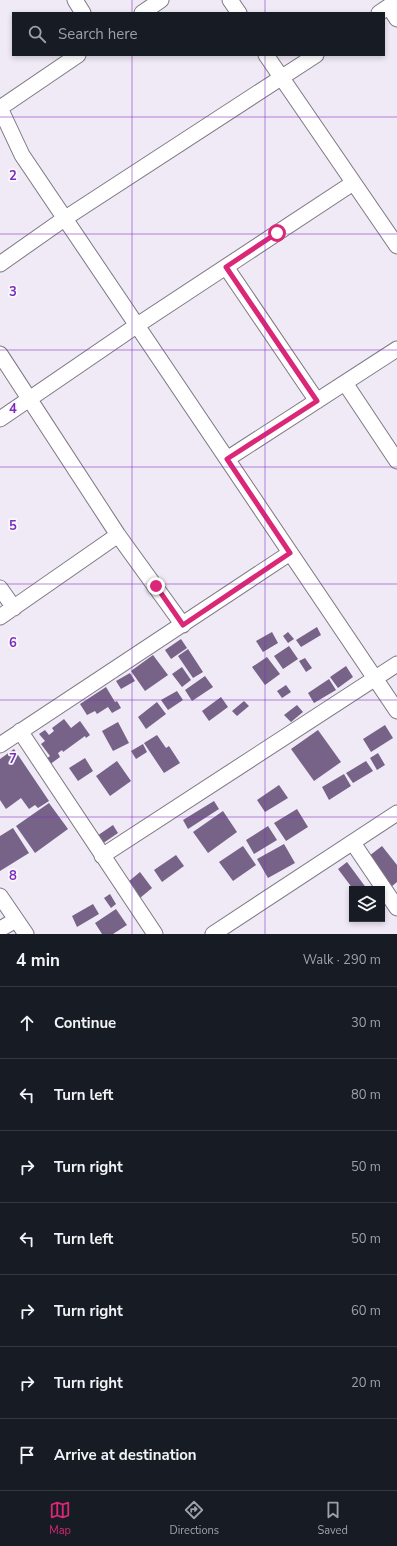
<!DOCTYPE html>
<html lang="en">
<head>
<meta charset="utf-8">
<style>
  body { margin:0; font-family:"Nunito Sans",sans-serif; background:#242831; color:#f1f3f6 }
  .controls { position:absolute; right:12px; bottom:12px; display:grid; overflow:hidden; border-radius:0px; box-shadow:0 2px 6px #0003 }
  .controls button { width:36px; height:36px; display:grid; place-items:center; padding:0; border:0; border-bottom:1px solid #363941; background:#171b24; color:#f1f3f6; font:20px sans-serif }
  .stop { position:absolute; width:12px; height:12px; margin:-9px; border:3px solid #db2777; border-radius:50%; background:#fff }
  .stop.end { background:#db2777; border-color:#fff; box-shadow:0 1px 4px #0008 }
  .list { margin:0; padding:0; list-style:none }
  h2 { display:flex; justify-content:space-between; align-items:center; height:52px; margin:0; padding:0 16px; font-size:17px }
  h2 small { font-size:13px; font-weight:400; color:#9ea1a6 }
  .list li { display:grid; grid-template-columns:26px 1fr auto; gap:12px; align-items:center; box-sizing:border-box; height:72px; padding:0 16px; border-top:1px solid #363941 }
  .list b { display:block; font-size:15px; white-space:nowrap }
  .list em { font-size:13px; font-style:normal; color:#9ea1a6 }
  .icon { flex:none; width:22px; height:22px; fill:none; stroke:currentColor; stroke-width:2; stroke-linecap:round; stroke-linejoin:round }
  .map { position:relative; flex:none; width:397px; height:934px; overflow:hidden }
  .search { position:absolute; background:#171b24; box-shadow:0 2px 6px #0003; left:12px; right:12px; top:12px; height:44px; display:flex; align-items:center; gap:10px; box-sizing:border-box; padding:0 14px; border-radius:0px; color:#9ea1a6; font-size:15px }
  .sheet { height:556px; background:#171b24 }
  nav { display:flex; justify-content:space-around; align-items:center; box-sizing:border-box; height:56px; border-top:1px solid #363941; background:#171b24; font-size:11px; color:#9ea1a6 }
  nav a { display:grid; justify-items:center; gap:2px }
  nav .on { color:#db2777 }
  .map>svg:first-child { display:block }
  .building { fill:#766387 }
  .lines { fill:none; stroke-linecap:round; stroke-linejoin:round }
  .minor-casing { stroke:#7e7883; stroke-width:17 }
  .minor { stroke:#fff; stroke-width:15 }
  .route { stroke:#db2777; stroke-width:5 }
  .grid { fill:none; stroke:#7b2cbf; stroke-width:1; stroke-opacity:0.55 }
  .grid-label { font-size:13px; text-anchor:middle; font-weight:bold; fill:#7b2cbf; stroke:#fbf8fd; stroke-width:3.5; stroke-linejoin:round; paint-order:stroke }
</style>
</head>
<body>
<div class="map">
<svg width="397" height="934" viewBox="0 0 397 934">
  <rect width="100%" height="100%" fill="#f0e9f6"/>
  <path class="building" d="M317,627L321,635L301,647L296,640Z
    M272,632L278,643L263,652L256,641Z
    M288,632L294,639L288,643L283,636Z
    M181,639L187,648L171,659L165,650Z
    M289,646L298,659L283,669L274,656Z
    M188,649L203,672L193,678L178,656Z
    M153,655L168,675L145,691L131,671Z
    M267,657L280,674L265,685L252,667Z
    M305,658L312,668L306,672L299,661Z
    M346,666L353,677L338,688L330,677Z
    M182,667L191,680L182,687L172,674Z
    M130,673L135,681L121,689L116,681Z
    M205,676L213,687L192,701L185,690Z
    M329,679L336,690L314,703L308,693Z
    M286,685L291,692L282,698L277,691Z
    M106,687L115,702L117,701L121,708L112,713L108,707L97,714L95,711L87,715L80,704Z
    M177,691L183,700L168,710L161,700Z
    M221,697L228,707L209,721L202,711Z
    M244,701L249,706L237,716L232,711Z
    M157,702L166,714L146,729L138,717Z
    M297,705L303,712L291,722L284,715Z
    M64,719L71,728L80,721L90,735L86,738L85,736L63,752L62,750L58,753L60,757L49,765L45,760L50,756L41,744L45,741L39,734L45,730L49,735L54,731L52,728Z
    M118,722L129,743L113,751L102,731Z
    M385,725L393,738L371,752L363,739Z
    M318,730L341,762L314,781L291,749Z
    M157,735L166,748L169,746L180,763L164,773L144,743Z
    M143,744L147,752L136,759L131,751Z
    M14,749L49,801L38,808L35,805L29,809L21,798L6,809L0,800V759Z
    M378,753L385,765L377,770L370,758Z
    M85,758L93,771L78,781L69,768Z
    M117,761L131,781L110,796L96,776Z
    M366,761L373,771L353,783L346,773Z
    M344,774L351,786L329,800L322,787Z
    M279,785L288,798L265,812L257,800Z
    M214,801L219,809L188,829L183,820Z
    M49,803L68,829L35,853L16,826Z
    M297,809L308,827L286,841L274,823Z
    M223,811L237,832L208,853L193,832Z
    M113,825L118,833L99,846L94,838Z
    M268,826L277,840L254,854L246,840Z
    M13,828L29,853L0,871V836Z
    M284,844L295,863L268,878L257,859Z
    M243,846L256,865L233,881L219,862Z
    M382,846L397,865V882L391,887L369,856Z
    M176,855L184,866L162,882L154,870Z
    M347,862L367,889H353L338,869Z
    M140,872L152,888L140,898L128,882Z
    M110,894L116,904L111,908L104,898Z
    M93,904L99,914L77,927L72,916Z
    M116,909L127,925L113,934H102L95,923Z"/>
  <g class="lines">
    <defs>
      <path id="minor" d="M75,0L83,13
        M230,0L239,13
        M389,7L397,19
        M142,13L161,0
        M379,13L397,1
        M266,55L397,246
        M0,108L22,155L397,711
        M0,108L78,55
        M0,264L64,219L316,55
        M226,267L317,401
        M0,354L118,535L183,625
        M345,383L397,461
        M0,419L136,326L353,183
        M227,459L397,349
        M0,588L14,608
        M0,617L118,535
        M20,731L155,934
        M0,745L290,553
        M353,843L397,908
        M102,856L397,664
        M0,896L26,934
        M0,929L16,920
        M213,934L397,813"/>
    </defs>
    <use href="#minor" class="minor-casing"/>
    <use href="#minor" class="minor"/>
  </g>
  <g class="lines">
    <path class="route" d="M156,586L183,625L290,553L227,459L317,401L226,267L277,233"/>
  </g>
  <path class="grid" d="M132,0V13M265,0V13M132,55V934M265,55V934M0,117H397M0,234H397M0,350H397M0,467H397M0,584H397M0,700H397M0,817H397"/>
  <g class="grid-label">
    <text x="13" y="180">2</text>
    <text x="13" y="296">3</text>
    <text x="13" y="413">4</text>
    <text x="13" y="530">5</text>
    <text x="13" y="647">6</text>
    <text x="13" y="763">7</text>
    <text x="13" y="880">8</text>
  </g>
</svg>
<div class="controls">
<button><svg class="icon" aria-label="layers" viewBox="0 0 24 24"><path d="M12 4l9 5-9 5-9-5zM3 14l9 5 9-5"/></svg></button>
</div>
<div class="stop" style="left:277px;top:233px"></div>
<div class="stop end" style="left:156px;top:586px"></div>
<div class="search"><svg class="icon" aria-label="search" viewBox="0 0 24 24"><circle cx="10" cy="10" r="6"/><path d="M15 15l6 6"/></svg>Search here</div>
</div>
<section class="sheet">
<h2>4 min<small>Walk · 290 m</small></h2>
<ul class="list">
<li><svg class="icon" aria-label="ahead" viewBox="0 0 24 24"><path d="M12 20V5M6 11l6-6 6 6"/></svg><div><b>Continue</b></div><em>30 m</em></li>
<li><svg class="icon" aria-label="left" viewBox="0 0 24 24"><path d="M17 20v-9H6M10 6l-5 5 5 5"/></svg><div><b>Turn left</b></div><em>80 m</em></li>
<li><svg class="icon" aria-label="right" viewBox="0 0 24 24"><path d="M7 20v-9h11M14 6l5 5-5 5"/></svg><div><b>Turn right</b></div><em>50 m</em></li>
<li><svg class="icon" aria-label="left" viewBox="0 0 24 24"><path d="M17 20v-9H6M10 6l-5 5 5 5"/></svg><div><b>Turn left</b></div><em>50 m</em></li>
<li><svg class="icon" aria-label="right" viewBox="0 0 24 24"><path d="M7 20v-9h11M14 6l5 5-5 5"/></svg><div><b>Turn right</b></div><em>60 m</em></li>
<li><svg class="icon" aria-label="right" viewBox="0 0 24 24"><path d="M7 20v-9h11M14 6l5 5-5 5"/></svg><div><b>Turn right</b></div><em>20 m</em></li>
<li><svg class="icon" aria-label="arrive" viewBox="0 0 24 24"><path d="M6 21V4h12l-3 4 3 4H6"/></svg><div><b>Arrive at destination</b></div></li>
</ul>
</section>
<nav>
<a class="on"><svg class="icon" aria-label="map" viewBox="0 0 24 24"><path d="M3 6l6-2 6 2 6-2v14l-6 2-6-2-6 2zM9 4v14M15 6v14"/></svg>Map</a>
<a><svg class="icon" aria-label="directions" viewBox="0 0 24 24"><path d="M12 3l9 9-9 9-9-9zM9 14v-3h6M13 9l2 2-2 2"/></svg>Directions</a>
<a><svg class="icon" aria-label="saved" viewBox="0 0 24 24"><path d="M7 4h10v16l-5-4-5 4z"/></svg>Saved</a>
</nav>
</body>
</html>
